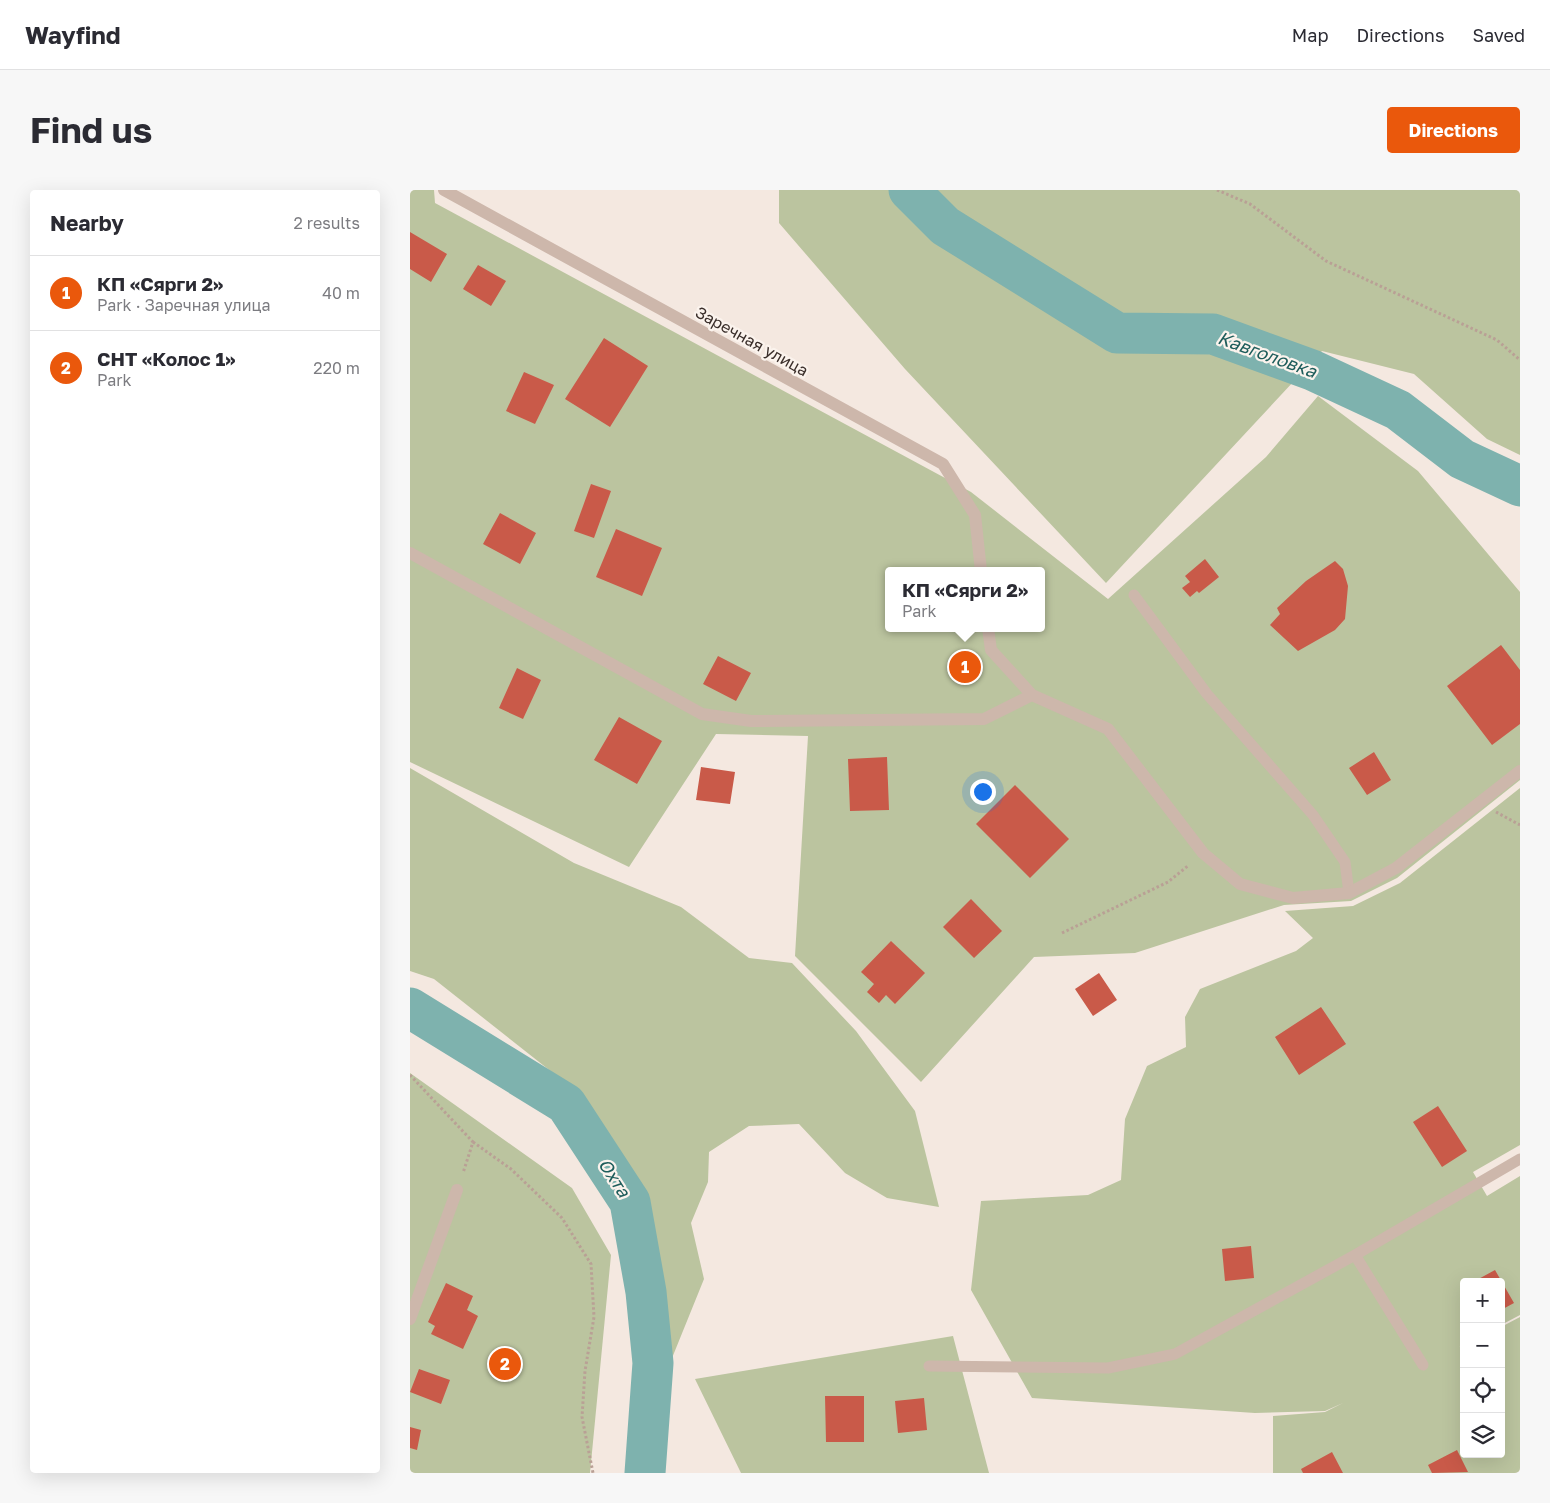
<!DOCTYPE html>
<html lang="en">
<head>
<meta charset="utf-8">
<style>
  body { margin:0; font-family:"Golos Text",sans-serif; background:#f7f7f7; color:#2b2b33 }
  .controls { position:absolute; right:15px; bottom:15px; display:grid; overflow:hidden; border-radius:5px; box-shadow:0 5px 20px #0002 }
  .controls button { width:45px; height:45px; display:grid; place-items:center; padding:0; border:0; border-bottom:1px solid #e1e1e2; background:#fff; color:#2b2b33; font:25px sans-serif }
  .you { position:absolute; left:572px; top:601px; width:18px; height:18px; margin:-12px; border:4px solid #fff; border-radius:50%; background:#1a73e8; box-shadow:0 0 0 8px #1a73e833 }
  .badge { display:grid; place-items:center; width:32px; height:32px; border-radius:50%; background:#ea580c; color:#fff; font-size:16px; font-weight:700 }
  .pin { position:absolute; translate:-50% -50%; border:2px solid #fff; box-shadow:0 1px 5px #0006 }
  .popup { position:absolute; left:475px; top:377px; width:160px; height:65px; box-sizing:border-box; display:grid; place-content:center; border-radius:5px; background:#fff; filter:drop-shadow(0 1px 4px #0005); font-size:16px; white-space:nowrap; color:#7c7c81 }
  .popup b { font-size:19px; color:#2b2b33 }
  .popup::after { content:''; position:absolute; left:50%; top:100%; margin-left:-10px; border:10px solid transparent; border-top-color:#fff }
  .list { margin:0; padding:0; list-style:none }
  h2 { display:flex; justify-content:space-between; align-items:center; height:65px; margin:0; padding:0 20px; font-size:21px }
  h2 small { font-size:16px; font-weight:400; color:#7c7c81 }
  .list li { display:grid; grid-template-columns:32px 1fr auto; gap:15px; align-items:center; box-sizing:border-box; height:75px; padding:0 20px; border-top:1px solid #e1e1e2 }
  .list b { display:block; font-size:19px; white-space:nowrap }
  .list p { margin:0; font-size:16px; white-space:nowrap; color:#7c7c81 }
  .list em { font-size:16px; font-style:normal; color:#7c7c81 }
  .icon { flex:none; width:28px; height:28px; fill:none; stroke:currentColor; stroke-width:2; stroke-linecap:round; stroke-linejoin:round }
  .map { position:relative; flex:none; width:1110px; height:1283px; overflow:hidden; border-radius:5px }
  header { display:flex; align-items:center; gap:30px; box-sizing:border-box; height:70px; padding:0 25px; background:#fff; border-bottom:1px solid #e1e1e2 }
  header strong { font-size:24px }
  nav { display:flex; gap:28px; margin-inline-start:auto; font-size:18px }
  .intro { display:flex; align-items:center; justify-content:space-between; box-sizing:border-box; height:120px; padding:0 30px }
  h1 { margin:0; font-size:35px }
  .button { padding:12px 22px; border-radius:5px; background:#ea580c; color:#fff; font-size:18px; font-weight:700 }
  main { display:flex; gap:30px; padding:0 30px }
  aside { flex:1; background:#fff; border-radius:5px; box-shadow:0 5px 20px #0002 }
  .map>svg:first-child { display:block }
  .green { fill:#bbc49f; fill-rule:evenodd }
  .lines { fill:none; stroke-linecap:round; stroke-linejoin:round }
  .river { stroke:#7eb2ae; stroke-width:41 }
  .building { fill:#c95a49 }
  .path { stroke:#b9a095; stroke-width:3; stroke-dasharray:2.5 2.5; stroke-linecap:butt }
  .lane { stroke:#cdb7ab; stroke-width:11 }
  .street { stroke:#cdb7ab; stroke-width:12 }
  .labels { text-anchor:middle; stroke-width:4.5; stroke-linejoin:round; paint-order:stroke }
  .street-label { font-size:16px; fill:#3a2e2a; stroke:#fbf3ed }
  .water-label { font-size:18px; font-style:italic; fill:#1e5d5b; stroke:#fbf3ed }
</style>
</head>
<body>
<header>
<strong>Wayfind</strong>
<nav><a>Map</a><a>Directions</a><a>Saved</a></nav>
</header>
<div class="intro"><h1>Find us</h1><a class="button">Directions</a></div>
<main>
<aside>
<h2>Nearby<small>2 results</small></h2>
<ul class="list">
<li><span class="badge">1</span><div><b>КП «Сярги 2»</b><p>Park · Заречная улица</p></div><em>40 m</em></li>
<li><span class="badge">2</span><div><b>СНТ «Колос 1»</b><p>Park</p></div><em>220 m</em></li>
</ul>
</aside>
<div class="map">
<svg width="1110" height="1283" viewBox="0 0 1110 1283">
  <rect width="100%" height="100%" fill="#f4e8e0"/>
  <path class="green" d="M0,0H24L25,13L561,302L698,409L856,267L908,206L1008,281L1110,402V590L987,688L941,711L874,715L725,763L624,767L511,892L385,766L398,546L306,544L219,677L0,572ZM479,381H631V438H479Z
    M369,0H1110V265L1077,249L1004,184L912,161L696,393L495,179L369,33Z
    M0,578L164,673L271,717L339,768L382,773L446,841L505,921L529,1017L477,1008L435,983L389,934L339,936L299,962L298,992L281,1033L294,1089L260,1173L254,1104L238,1005L157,894L24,789L0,781Z
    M1110,598V955L1063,982L1077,1006L1110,986V1125L1091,1135V1092H1054V1154L1049,1157L1054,1155V1264H1091V1137L1110,1127V1283H863V1226L915,1222L933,1213L915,1221L845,1223L622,1208L561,1100L571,1011L678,1005L711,990L715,929L737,876L776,857L775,827L790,799L886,761L903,748L875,721L943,716L990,693Z
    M0,883L162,998L201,1065L180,1283H0Z
    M543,1146L579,1283H331L285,1189Z"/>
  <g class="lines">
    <path class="river" d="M499,0L535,36L707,143L803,144L902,180L988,220L1052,269L1110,296
      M0,818L156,914L220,1012L236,1102L243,1173L235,1283"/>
  </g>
  <path class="building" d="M0,42L37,64L21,92L0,79Z
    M68,75L96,91L81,116L53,99Z
    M194,148L238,176L200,237L155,209Z
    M114,182L144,195L125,234L96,221Z
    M181,294L201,301L184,348L164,341Z
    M90,323L126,343L110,374L73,354Z
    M206,339L252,358L232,406L186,387Z
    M795,369L809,387L789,403L787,401L780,407L772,398L780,392L775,386Z
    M925,371L933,379L938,396L935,429L925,440L888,461L860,435L870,424L867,418L896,391Z
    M1091,455L1110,480V534L1082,555L1037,496Z
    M308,466L341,483L326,511L293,494Z
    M107,478L131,490L113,529L89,518Z
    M209,527L252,551L227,594L184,570Z
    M964,562L981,590L957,605L939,578Z
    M477,567L479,620L440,621L438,569Z
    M291,577L325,582L320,614L286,610Z
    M605,595L659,649L620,688L566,634Z
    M561,709L592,741L564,768L533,737Z
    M481,751L515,783L485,814L476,805L469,813L457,802L464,794L451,782Z
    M689,783L707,810L683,826L665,799Z
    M911,817L936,854L889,885L865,847Z
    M1028,916L1057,961L1032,977L1003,932Z
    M841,1056L844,1088L815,1091L812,1059Z
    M1085,1080L1104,1113L1091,1120V1092H1063Z
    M36,1093L63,1106L57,1120L68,1126L53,1159L21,1144L25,1136L18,1132Z
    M9,1179L40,1190L31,1214L0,1202Z
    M415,1206H454V1252H416Z
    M514,1208L517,1240L488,1243L485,1211Z
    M0,1237L11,1240L7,1260L0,1258Z
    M1047,1260L1058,1282L1022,1283L1018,1275Z
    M922,1262L933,1283H893L891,1279Z"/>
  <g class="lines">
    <path class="path" d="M807,0L840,14L916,71L1087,150L1110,170
      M1086,622L1110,635
      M652,743L758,692L779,675
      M0,885L63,952L53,983
      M63,952L101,979L152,1028L181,1074L184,1127L175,1181L172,1227L183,1283"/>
    <path class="lane" d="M724,405L797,504L903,625L935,672L939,703
      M945,1065L1013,1175
      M519,1176L698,1178L765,1164L945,1065L1110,969"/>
    <path class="street" d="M34,0L533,274L565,325L571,381
      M0,363L292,524L341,531L574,529L622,505
      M578,438L581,460L622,505L698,539L793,663L830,694L883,708L939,703L986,678L1110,581
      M0,1129L47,1000"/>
  </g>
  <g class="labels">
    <g class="street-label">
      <text transform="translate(342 151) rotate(29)" y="6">Заречная улица</text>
    </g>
    <g class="water-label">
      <text transform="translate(857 165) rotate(20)" y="6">Кавголовка</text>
      <text transform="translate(204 988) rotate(57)" y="6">Охта</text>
    </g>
  </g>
</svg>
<div class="controls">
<button>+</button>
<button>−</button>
<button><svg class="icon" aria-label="locate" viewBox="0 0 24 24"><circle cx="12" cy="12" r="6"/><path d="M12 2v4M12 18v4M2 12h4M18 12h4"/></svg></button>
<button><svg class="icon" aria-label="layers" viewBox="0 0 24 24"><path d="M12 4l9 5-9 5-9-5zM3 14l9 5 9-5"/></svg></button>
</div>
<div class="you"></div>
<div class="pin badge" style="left:555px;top:477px">1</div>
<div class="popup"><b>КП «Сярги 2»</b>Park</div>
<div class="pin badge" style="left:95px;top:1174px">2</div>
</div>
</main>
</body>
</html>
